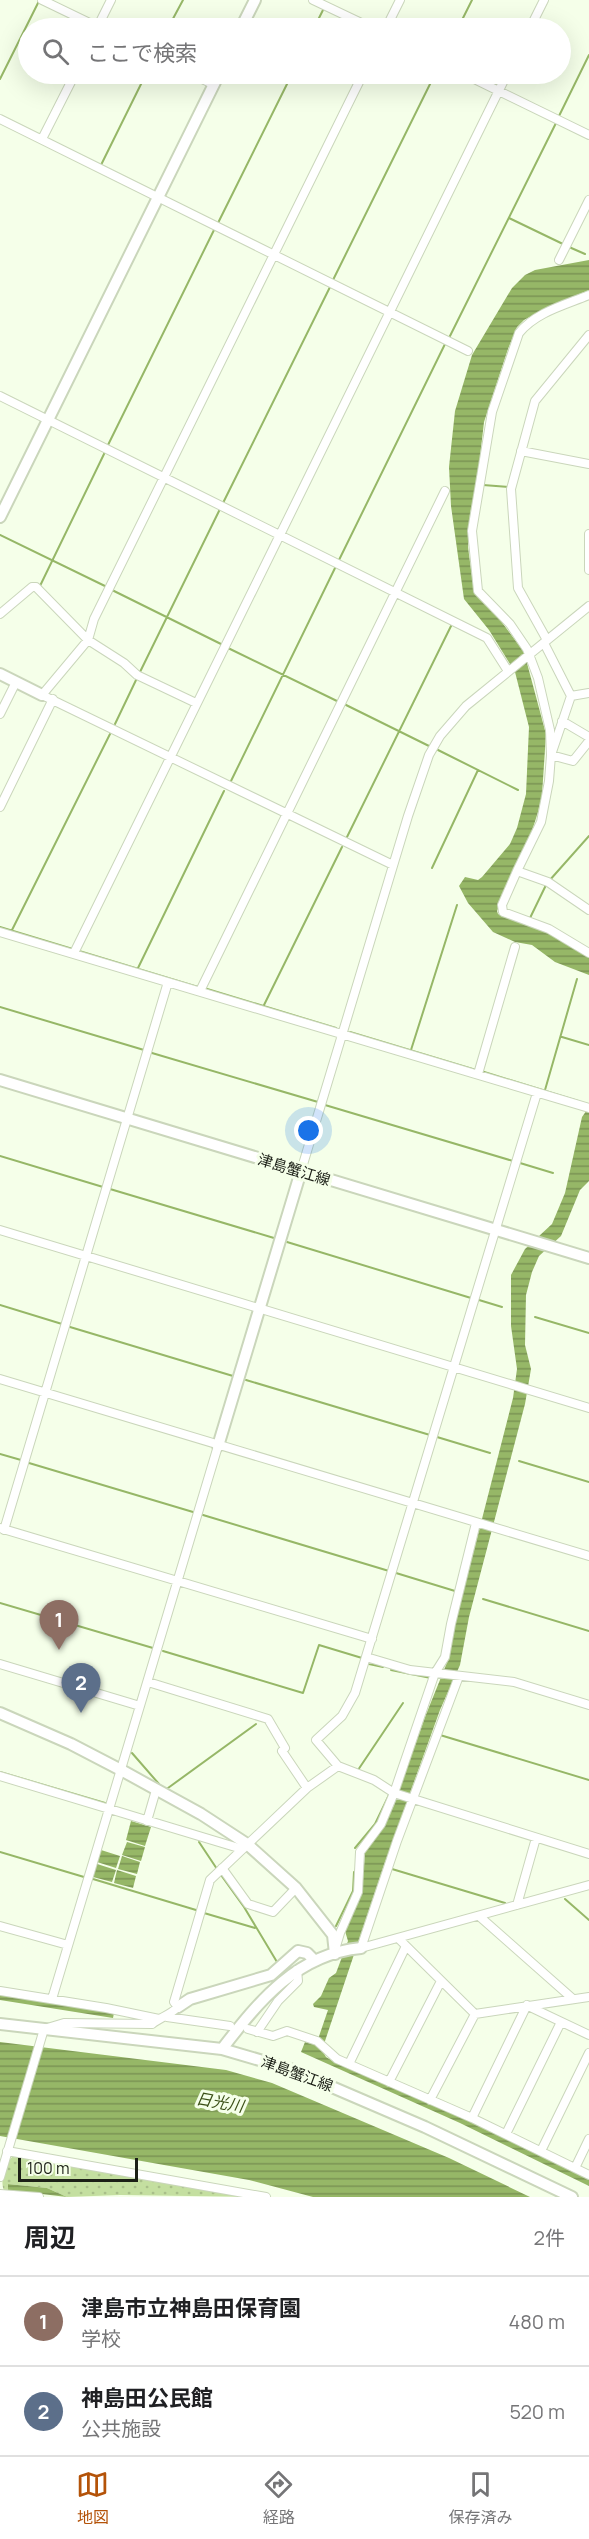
<!DOCTYPE html>
<html lang="ja">
<head>
<meta charset="utf-8">
<style>
  body { margin:0; font-family:Manrope,"Noto Sans JP",sans-serif; background:#f6f6f6; color:#202124 }
  .scale { position:absolute; left:18px; bottom:15px; width:120px; box-sizing:border-box; padding-left:6px; border:3px solid #1c2017; border-top:0; font-size:16px; line-height:21px; white-space:nowrap; color:#1c2017; -webkit-text-stroke:4px #f5ffe9; paint-order:stroke }
  .you { position:absolute; left:309px; top:1131px; width:21px; height:21px; margin:-15px; border:4px solid #fff; border-radius:50%; background:#1a73e8; box-shadow:0 0 0 9px #1a73e833 }
  .badge { display:grid; place-items:center; width:39px; height:39px; border-radius:50%; background:#b45309; color:#fff; font-size:20px; font-weight:700 }
  .pin { position:absolute; translate:-50% -50px; filter:drop-shadow(0 2px 3px #0008) }
  .pin::after { content:''; position:absolute; top:32px; width:21px; height:18px; background:inherit; clip-path:polygon(0 0,100% 0,50% 100%) }
  .list { margin:0; padding:0; list-style:none }
  h2 { display:flex; justify-content:space-between; align-items:center; height:78px; margin:0; padding:0 24px; font-size:26px }
  h2 small { font-size:20px; font-weight:400; color:#757577 }
  .list li { display:grid; grid-template-columns:39px 1fr auto; gap:18px; align-items:center; box-sizing:border-box; height:90px; padding:0 24px; border-top:2px solid #e0e0e0 }
  .list b { display:block; font-size:22px; white-space:nowrap }
  .list p { margin:0; font-size:20px; white-space:nowrap; color:#757577 }
  .list em { font-size:20px; font-style:normal; color:#757577 }
  .icon { flex:none; width:33px; height:33px; fill:none; stroke:currentColor; stroke-width:2; stroke-linecap:round; stroke-linejoin:round }
  .map { position:relative; flex:none; width:589px; height:2197px; overflow:hidden }
  .search { position:absolute; background:#fff; box-shadow:0 6px 24px #0002; left:18px; right:18px; top:18px; height:66px; display:flex; align-items:center; gap:15px; box-sizing:border-box; padding:0 21px; border-radius:33px; color:#757577; font-size:22px }
  .sheet { height:258px; background:#fff }
  nav { display:flex; justify-content:space-around; align-items:center; box-sizing:border-box; height:84px; border-top:2px solid #e0e0e0; background:#fff; font-size:16px; color:#757577 }
  nav a { display:grid; justify-items:center; gap:3px }
  nav .on { color:#b45309 }
  .map>svg:first-child { display:block }
  .grass { fill:url(#grass-dots) }
  .water { fill:url(#water-rules) }
  .lines { fill:none; stroke-linecap:round; stroke-linejoin:round }
  .stream { stroke:#96b767; stroke-width:2 }
  .street-casing { stroke:#cad6bb; stroke-width:10 }
  .secondary-casing { stroke:#cad6bb; stroke-width:14 }
  .street { stroke:#fff; stroke-width:8 }
  .secondary { stroke:#fff; stroke-width:10 }
  .labels { text-anchor:middle; stroke-width:6; stroke-linejoin:round; paint-order:stroke }
  .street-label { font-size:15px; fill:#1c2017; stroke:#f5ffe9 }
  .water-label { font-size:16px; font-style:italic; fill:#3b5017; stroke:#f5ffe9 }
</style>
</head>
<body>
<div class="map">
<svg width="589" height="2197" viewBox="0 0 589 2197">
  <defs>
    <pattern id="grass-dots" width="8" height="8" patternUnits="userSpaceOnUse" patternTransform="scale(1.5)"><rect width="8" height="8" fill="#c4dfa0"/><path d="M2 2h.1M6 6h.1" fill="none" stroke="#a8bf89" stroke-width="1.8" stroke-linecap="round"/></pattern>
    <pattern id="water-rules" width="6" height="5" patternUnits="userSpaceOnUse" patternTransform="scale(1.5)"><rect width="6" height="5" fill="#96b767"/><path d="M0 2.5h6" fill="none" stroke="#7a9454"/></pattern>
  </defs>
  <rect width="100%" height="100%" fill="#f5ffe9"/>
  <path class="grass" d="M12,2157L33,2158L259,2197L120,2195L67,2197L47,2188L8,2184V2190L4,2191C0,2181 4,2164 12,2157Z"/>
  <path class="water" d="M589,260V290L550,306L524,320L517,327L508,349L484,422L478,475L470,514L468,547L474,592L498,617L524,652L546,734L542,795L538,812L531,834L497,911L498,914L551,934L589,958V975L555,962L532,945L515,942L493,932L468,903L459,886L465,877L478,880L482,877L510,844L517,828L526,794L529,727L515,672L489,630L464,599L451,506L449,467L455,411L472,355L512,288L525,275L535,270Z
    M589,1107V1181L580,1190L561,1236L539,1256L532,1272L526,1295L525,1345L531,1369L525,1404L469,1617L460,1665L440,1710L384,1865L322,2050L326,2057L336,2063L462,2117L589,2178V2186L460,2123L301,2052L305,2042L316,2045L328,2010L314,2007L313,2004L321,1996L329,1978L336,1973L348,1941L345,1931L362,1893L365,1852L383,1828L394,1805L425,1717L448,1660L454,1628L513,1398L517,1369L511,1326V1275L525,1249L552,1224L565,1193L582,1117Z
    M131,1821L151,1827L145,1846L126,1840Z
    M127,1842L145,1847L141,1861L122,1855Z
    M101,1850L120,1856L116,1868L97,1862Z
    M122,1856L140,1862L137,1874L118,1869Z
    M97,1864L116,1870L112,1882L93,1877Z
    M117,1870L136,1876L133,1888L114,1883Z
    M0,1995H11L114,2013L113,2018L0,2000Z
    M0,2042L226,2070L272,2083L449,2158L530,2197H313L249,2180L0,2136Z
    M8,2184L47,2188L67,2197L8,2190Z"/>
  <g class="lines">
    <path class="stream" d="M168,28L183,0
      M314,28L324,8
      M458,28L472,0
      M0,79L39,1
      M559,116L589,55
      M101,165L146,74
      M509,218L565,245
      M218,223L292,74
      M569,247L585,254
      M333,280L435,74
      M449,338L556,123
      M108,445L215,228
      M483,485L509,487
      M223,503L331,285
      M0,535L107,587
      M339,560L446,342
      M39,588L105,452
      M112,590L223,645
      M228,648L339,702
      M139,674L220,509
      M344,704L429,746
      M115,724L137,678
      M438,750L518,790
      M231,781L336,566
      M347,837L452,624
      M432,868L478,770
      M549,881L589,836
      M530,918L546,885
      M0,927L198,987
      M12,930L110,734
      M138,968L224,791
      M204,988L336,1028
      M264,1005L342,847
      M0,1007L144,1050
      M350,1032L476,1070
      M562,1037L589,1045
      M411,1050L457,905
      M152,1053L318,1102
      M481,1071L578,1101
      M545,1090L577,979
      M325,1105L513,1161
      M0,1156L103,1187
      M520,1163L553,1173
      M110,1189L274,1238
      M287,1242L471,1298
      M479,1300L502,1307
      M0,1305L62,1324
      M535,1317L589,1333
      M70,1327L233,1376
      M246,1380L430,1435
      M437,1437L490,1453
      M0,1454L21,1460
      M519,1461L589,1482
      M29,1463L193,1512
      M203,1515L389,1571
      M396,1573L455,1591
      M483,1599L589,1631
      M0,1603L153,1648
      M163,1651L303,1693L319,1645L362,1658
      M369,1664L383,1667
      M391,1670L431,1678
      M440,1735L589,1780
      M132,1753L159,1784
      M358,1770L403,1703
      M0,1772L105,1803
      M168,1788L256,1724
      M199,1842L217,1869
      M355,1848L375,1824L389,1795
      M0,1852L84,1877
      M392,1869L505,1903
      M221,1875L244,1907L277,1962
      M93,1879L196,1910
      M565,1899L589,1920
      M204,1913L255,1928
      M336,1926L353,1891L354,1872"/>
    <defs>
      <path id="street" d="M42,0L100,28
        M313,0L372,28
        M97,28L111,0
        M386,28L400,0
        M530,28L544,0
        M191,74L213,84
        M363,74L94,619L88,640L42,695L393,865
        M464,74L589,135
        M0,119L468,351
        M42,139L75,74
        M559,260L589,200
        M589,295C565,305 536,312 519,333L492,412L472,531L478,591L510,624L527,649L538,678L550,730L551,755L549,781L541,822L517,871L548,882L589,910
        M0,396L487,638L508,671
        M521,451L589,464
        M589,534V570
        M0,614L32,587H36L88,640L124,663L137,675L196,703
        M547,640L518,588L511,489L535,401L589,335
        M544,643L571,696
        M589,693L571,696L551,755L573,761L589,741
        M0,714L16,682
        M562,721L589,737
        M0,807L53,699
        M517,871L502,905L503,912L549,929L589,953
        M0,932L589,1108
        M74,953L507,74
        M200,991L445,491
        M478,1074L515,947
        M537,1093L355,1693L342,1716L316,1740L338,1766L374,1780L394,1793L589,1854
        M301,1171L408,816L429,755L440,736L466,706L589,606
        M0,1230L589,1408
        M0,1379L589,1556
        M0,1528L372,1639
        M4,1530L168,982
        M366,1657L410,1670L514,1682L589,1705
        M0,1664L140,1706
        M148,1682L268,1719L285,1748L282,1751L307,1788
        M0,1776L242,1849
        M147,1821L156,1790
        M222,1868L248,1904L273,1912L296,1888
        M517,1905L536,1838
        M479,1916L573,1999
        M0,1926L68,1945
        M398,1938L475,2014L589,1997
        M336,1946L340,1933L358,1892L360,1852L381,1824L394,1793L435,1673L445,1657L451,1624L476,1523
        M361,1948L397,1841L459,1676
        M361,1948L589,1885
        M0,1991L106,2008L159,2019
        M52,1999L218,1446
        M528,2006L589,2035
        M167,2017L230,2026
        M248,2029L273,2036L287,2031L317,2041L337,2059L472,2118L589,2175
        M257,2032L278,2001L298,1981L297,1970
        M349,2064L406,1946
        M389,2082L441,1981
        M430,2100L475,2014
        M472,2118L527,2005
        M506,2134L561,2022
        M7,2151L266,2197
        M541,2151L589,2053
        M575,2168L589,2139
        M0,2177L44,2029L64,2023L152,2024C161,2017 170,2015 178,2007L174,2002L210,1880L307,1788L338,1766
        M0,2194L39,2197"/>
      <path id="secondary" d="M241,28L255,0
        M0,517L219,74
        M0,674L42,695
        M0,1080L589,1258
        M218,1446L301,1171
        M0,1713L71,1744L121,1770L201,1814L247,1844L296,1888L333,1935L335,1954
        M178,2007L190,1999L271,1975L298,1951L307,1953L315,1961
        M0,2024L222,2049L290,2069L425,2127L572,2197
        M222,2049C259,2001 297,1954 361,1948"/>
    </defs>
    <use href="#street" class="street-casing"/>
    <use href="#secondary" class="secondary-casing"/>
    <use href="#street" class="street"/>
    <use href="#secondary" class="secondary"/>
  </g>
  <g class="labels">
    <g class="street-label">
      <text transform="translate(294 1170) rotate(17)" y="5">津島蟹江線</text>
      <text transform="translate(297 2074) rotate(20)" y="5">津島蟹江線</text>
    </g>
    <g class="water-label">
      <text transform="translate(220 2102) rotate(10)" y="6">日光川</text>
    </g>
  </g>
</svg>
<div class="scale">100 m</div>
<div class="you"></div>
<div class="pin badge" style="left:59px;top:1650px;background:#8d6e63">1</div>
<div class="pin badge" style="left:81px;top:1713px;background:#5c6f8a">2</div>
<div class="search"><svg class="icon" aria-label="search" viewBox="0 0 24 24"><circle cx="10" cy="10" r="6"/><path d="M15 15l6 6"/></svg>ここで検索</div>
</div>
<section class="sheet">
<h2>周辺<small>2件</small></h2>
<ul class="list">
<li><span class="badge" style="background:#8d6e63">1</span><div><b>津島市立神島田保育園</b><p>学校</p></div><em>480 m</em></li>
<li><span class="badge" style="background:#5c6f8a">2</span><div><b>神島田公民館</b><p>公共施設</p></div><em>520 m</em></li>
</ul>
</section>
<nav>
<a class="on"><svg class="icon" aria-label="map" viewBox="0 0 24 24"><path d="M3 6l6-2 6 2 6-2v14l-6 2-6-2-6 2zM9 4v14M15 6v14"/></svg>地図</a>
<a><svg class="icon" aria-label="directions" viewBox="0 0 24 24"><path d="M12 3l9 9-9 9-9-9zM9 14v-3h6M13 9l2 2-2 2"/></svg>経路</a>
<a><svg class="icon" aria-label="saved" viewBox="0 0 24 24"><path d="M7 4h10v16l-5-4-5 4z"/></svg>保存済み</a>
</nav>
</body>
</html>
